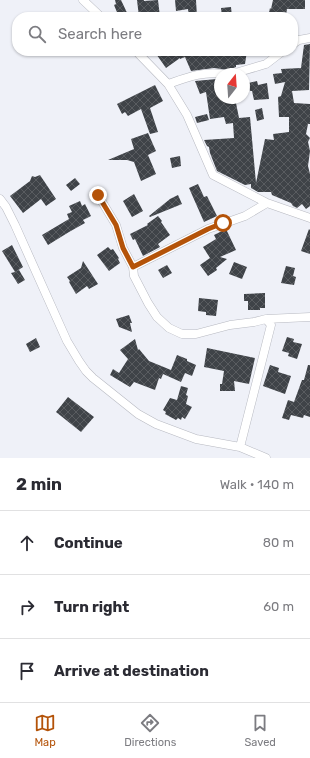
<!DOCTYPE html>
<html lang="en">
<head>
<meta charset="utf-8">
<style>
  body { margin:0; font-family:Rubik,sans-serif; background:#f7f7f7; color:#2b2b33 }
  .compass { position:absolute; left:214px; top:68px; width:36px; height:36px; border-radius:50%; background:#fff; box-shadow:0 1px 3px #0004; rotate:17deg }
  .stop { position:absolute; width:12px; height:12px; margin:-9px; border:3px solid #b45309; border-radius:50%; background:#fff }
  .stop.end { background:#b45309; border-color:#fff; box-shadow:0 1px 4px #0008 }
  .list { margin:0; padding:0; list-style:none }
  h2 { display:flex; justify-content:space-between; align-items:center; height:52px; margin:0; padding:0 16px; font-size:17px }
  h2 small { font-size:13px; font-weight:400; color:#7c7c81 }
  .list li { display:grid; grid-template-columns:26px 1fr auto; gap:12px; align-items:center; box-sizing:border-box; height:64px; padding:0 16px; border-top:1px solid #e1e1e2 }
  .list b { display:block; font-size:15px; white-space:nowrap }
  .list em { font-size:13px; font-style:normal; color:#7c7c81 }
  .icon { flex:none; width:22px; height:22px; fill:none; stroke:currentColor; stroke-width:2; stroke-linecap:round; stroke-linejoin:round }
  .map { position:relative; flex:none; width:310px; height:458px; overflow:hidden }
  .search { position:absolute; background:#fff; box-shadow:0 1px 3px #0004; left:12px; right:12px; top:12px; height:44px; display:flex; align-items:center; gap:10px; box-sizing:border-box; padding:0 14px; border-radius:16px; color:#7c7c81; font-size:15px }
  .sheet { height:244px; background:#fff }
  nav { display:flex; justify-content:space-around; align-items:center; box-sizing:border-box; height:56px; border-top:1px solid #e1e1e2; background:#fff; font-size:11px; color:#7c7c81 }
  nav a { display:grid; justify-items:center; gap:2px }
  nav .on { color:#b45309 }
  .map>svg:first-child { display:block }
  .building { fill:url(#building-cross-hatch) }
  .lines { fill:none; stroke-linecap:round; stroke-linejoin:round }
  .minor-casing { stroke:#b7b9c1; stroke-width:9 }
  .minor { stroke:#fff; stroke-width:8 }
  .route { stroke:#b45309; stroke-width:5 }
</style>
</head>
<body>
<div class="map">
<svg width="310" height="458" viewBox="0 0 310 458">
  <defs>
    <pattern id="building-cross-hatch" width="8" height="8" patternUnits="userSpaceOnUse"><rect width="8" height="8" fill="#3f4348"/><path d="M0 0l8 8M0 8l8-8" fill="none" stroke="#595c60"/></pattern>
  </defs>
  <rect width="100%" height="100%" fill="#eff1f8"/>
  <path class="building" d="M115,0H121L129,17H119L114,5L116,4Z
    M137,0H144V1L158,0L160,17H139Z
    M175,0H196L197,17H189L188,9L176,11Z
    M273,0H305V9H287L286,15L280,14V17H268L270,8L271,9Z
    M231,7L232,17H222L221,8Z
    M310,44L309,90L292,91L294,103L310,104V124H308L306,134L310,138L308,142L310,151L308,166L310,174V206L306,209L302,204L297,208L293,206L291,203L272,195L271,192H258L251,188V184L245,185L217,171L210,153L209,147L207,146L204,140L234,138L233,123L226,124L224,117L210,119L206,92L200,94L195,81L217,79L218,84H220V98H235L239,118L250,117L256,183L265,139L274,140L273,134L289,132V117H279L278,97L281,96L285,82L275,84L273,74L282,73L281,69L301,68L304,45Z
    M154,51H247L245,64L236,65V67L228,70L214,68L191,71L185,57L180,59V58L166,68Z
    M257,81L258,85L267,83L269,99L254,100L252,91H250L248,83Z
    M155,85L163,101L150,108L158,132L150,134L141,109L128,116L125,112L122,114L117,104Z
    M262,108L264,119L257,121L255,110Z
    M207,114L209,120L197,123L195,117Z
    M148,133L156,151L148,155L156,174L141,181L134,162L127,160H108L134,149L131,139Z
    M180,156L181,166L172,168L170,158Z
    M40,175L56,199L46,206L41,199L23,213L10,196L30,181L32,176L35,177Z
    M75,178L80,184L71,191L66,185Z
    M198,184L204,197L207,196L217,216L204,222L189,188Z
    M134,194L143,211L132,217L123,201Z
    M178,195L182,204L150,217L149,216L170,199Z
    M80,201L82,206L85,204L91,216L83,220L85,223L69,232L48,245L42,235L69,219L67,214L72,212L69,206Z
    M158,216L162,221L161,222L170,235L158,244L160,247L143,256L135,239L133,240L130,234L148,225L147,224Z
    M226,229L236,250L220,257L227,259L216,268L217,270L208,276L200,265L210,258L203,247L216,239L214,235Z
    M309,229L310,230V254L301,251Z
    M12,245L23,267L17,271L19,270L25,280L18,284L11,273L15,272L2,251Z
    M108,247L111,250L113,249L119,258L118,259L120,263L109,271L97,255Z
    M83,261L98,284L89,289L87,286L76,294L69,282L70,281L67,277L81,268Z
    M234,262L247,267L242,279L229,274Z
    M167,265L172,273L163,278L158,270Z
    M286,266L295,268L293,276L296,277L294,285L281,283Z
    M265,293V308H260V310H248V301H244V294Z
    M199,298L218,300L216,316L206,315V312L198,311Z
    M129,315L132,323H130L132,332L119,327L116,319Z
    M287,337L294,339L293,342L302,344L297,359L288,356L289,353L282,351Z
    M36,338L40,347L30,352L26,344Z
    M135,339L138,350L139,349L149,361L171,370L177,355L187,359V361L196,365L192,376L185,373L181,382L163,374L161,379L159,378L155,390L134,382L130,387L110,375L113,369L119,373L128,359L120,350Z
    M207,348L255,358L249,384L234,381L235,391H220V384H222L224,371L204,367Z
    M270,365L279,368L278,372L291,376L285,394L263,386Z
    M308,365H310V417L304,415L303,418L291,415L289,420L282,418L288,400L294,402L302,380H304Z
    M181,386L188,388L186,395L188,396L186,404L192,407L185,419L182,417L181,420L178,418L176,420L165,414L166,412L163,410L170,398L177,400Z
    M68,397L94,417L81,432L56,412Z"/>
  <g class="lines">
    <defs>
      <path id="minor" d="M83,0L101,17
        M293,44L299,40L310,38
        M136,51L168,84L187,115L213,175L267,203
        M232,74L266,64L283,51
        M168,84C186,78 203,71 222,74
        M98,195L116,225L123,248L133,267L134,276L148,303L157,317L169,328L182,334H196L230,325L254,322L266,319L310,317
        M0,199L6,207L15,225L67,341L79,361L86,371L93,378L138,414L156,424L196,439L240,447L266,458
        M133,267L208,229L245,216L267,203L310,218
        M240,447L271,325L266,319"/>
    </defs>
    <use href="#minor" class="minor-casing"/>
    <use href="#minor" class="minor"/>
  </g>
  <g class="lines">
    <path class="route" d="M98,195L116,225L123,248L133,267L208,229L223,223"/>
  </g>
</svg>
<svg class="compass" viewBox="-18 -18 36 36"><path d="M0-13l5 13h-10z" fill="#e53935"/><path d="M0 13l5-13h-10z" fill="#7c7c81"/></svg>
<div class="stop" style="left:223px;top:223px"></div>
<div class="stop end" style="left:98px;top:195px"></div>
<div class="search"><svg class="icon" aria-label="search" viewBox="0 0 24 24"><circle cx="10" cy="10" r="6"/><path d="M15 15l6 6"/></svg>Search here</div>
</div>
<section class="sheet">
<h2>2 min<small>Walk · 140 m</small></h2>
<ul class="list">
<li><svg class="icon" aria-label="ahead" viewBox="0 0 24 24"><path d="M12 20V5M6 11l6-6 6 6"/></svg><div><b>Continue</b></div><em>80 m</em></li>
<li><svg class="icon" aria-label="right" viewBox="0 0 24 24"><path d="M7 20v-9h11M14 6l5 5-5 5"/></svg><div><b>Turn right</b></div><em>60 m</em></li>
<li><svg class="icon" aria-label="arrive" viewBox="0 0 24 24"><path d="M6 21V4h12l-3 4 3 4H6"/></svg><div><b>Arrive at destination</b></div></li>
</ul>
</section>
<nav>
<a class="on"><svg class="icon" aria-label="map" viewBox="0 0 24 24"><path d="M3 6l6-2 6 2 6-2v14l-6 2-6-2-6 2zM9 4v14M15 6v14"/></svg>Map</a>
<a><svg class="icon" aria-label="directions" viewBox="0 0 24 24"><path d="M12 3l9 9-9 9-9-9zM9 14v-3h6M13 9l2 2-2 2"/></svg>Directions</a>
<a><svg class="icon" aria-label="saved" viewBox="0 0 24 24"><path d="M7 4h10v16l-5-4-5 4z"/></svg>Saved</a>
</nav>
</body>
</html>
